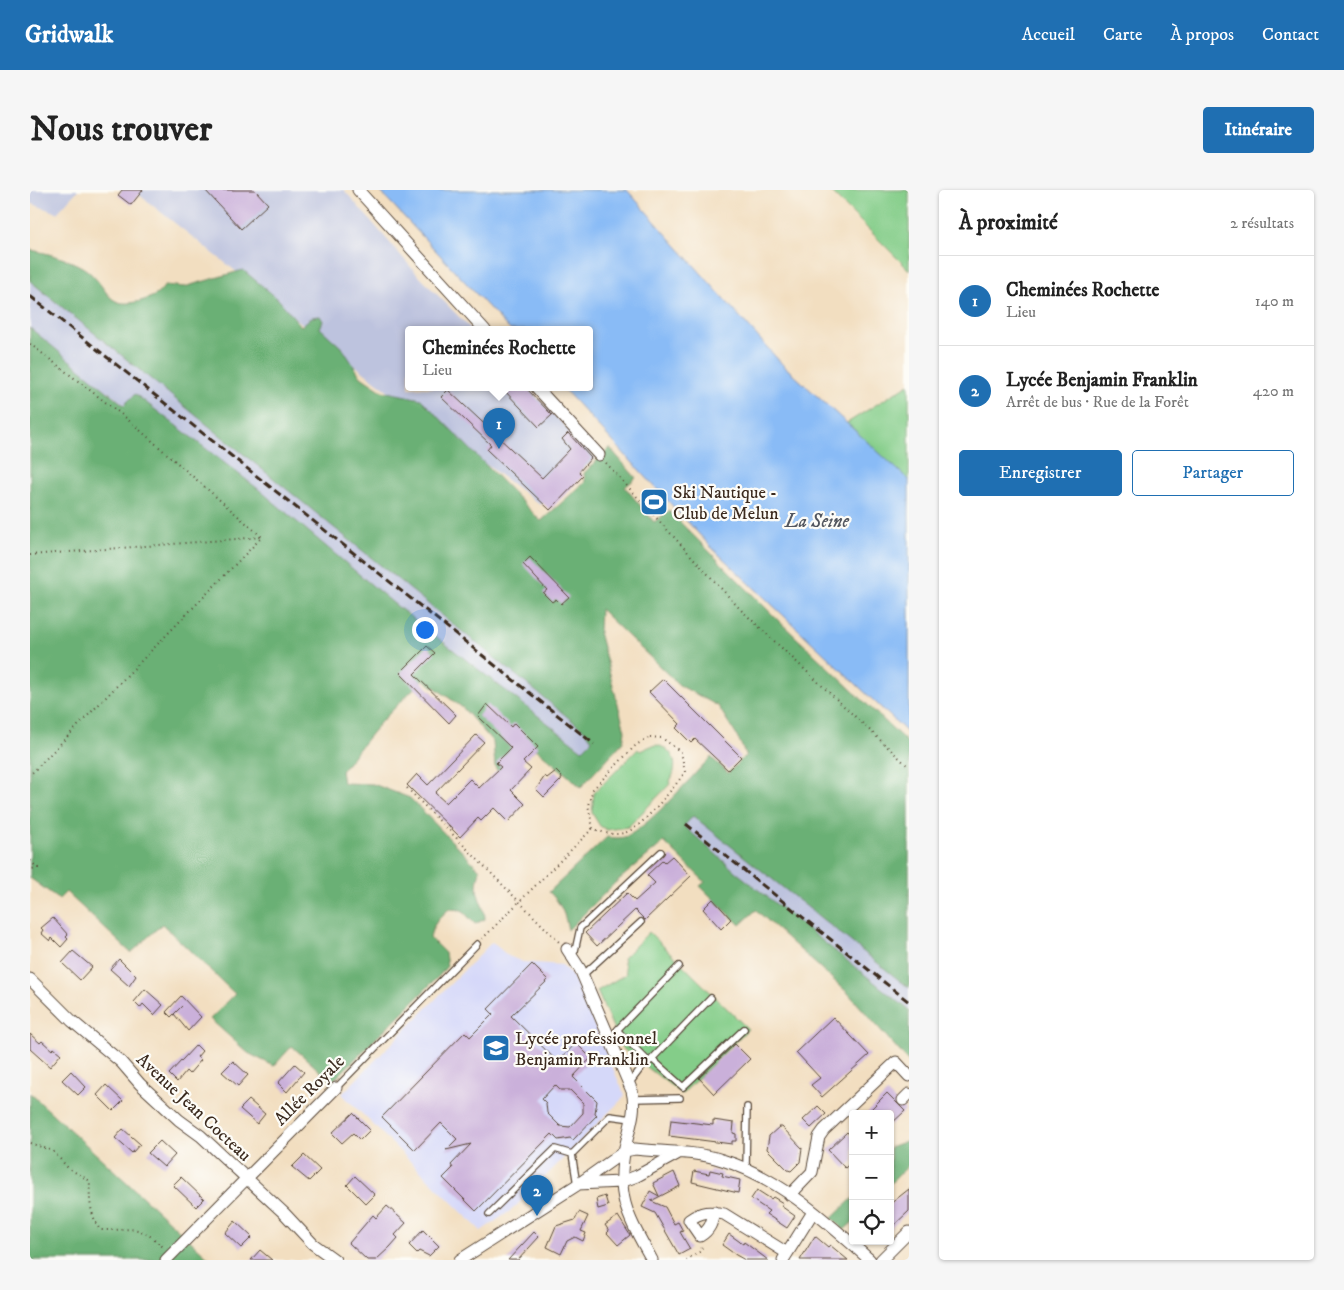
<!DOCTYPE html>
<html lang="fr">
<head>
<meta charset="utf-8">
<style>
  body { margin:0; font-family:"IM FELL DW Pica",serif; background:#f6f6f6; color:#222 }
  .controls { position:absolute; right:15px; bottom:15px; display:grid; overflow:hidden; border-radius:5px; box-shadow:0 1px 4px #0004 }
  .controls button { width:45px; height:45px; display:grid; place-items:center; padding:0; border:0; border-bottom:1px solid #e0e0e0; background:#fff; color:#222; font:25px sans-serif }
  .you { position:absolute; left:394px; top:439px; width:18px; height:18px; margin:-12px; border:4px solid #fff; border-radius:50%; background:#1a73e8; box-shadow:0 0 0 8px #1a73e833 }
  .badge { display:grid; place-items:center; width:32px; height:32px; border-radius:50%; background:#1f6fb2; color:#fff; font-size:16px; font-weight:700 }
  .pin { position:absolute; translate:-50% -41px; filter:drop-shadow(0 1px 2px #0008) }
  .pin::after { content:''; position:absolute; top:26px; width:18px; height:15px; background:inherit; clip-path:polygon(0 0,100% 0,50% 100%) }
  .popup { position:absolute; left:375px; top:136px; width:188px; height:65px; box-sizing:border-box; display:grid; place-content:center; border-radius:5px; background:#fff; filter:drop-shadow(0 1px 4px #0005); font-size:16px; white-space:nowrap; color:#767676 }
  .popup b { font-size:19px; color:#222 }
  .popup::after { content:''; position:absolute; left:50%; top:100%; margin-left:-10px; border:10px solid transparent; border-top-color:#fff }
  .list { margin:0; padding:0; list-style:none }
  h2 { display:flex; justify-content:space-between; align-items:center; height:65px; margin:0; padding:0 20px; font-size:21px }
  h2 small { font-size:16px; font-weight:400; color:#767676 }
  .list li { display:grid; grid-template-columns:32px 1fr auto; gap:15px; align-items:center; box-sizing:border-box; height:90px; padding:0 20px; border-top:1px solid #e0e0e0 }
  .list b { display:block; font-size:19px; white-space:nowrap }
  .list p { margin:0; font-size:16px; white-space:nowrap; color:#767676 }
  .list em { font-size:16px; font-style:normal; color:#767676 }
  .actions { display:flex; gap:10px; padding:15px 20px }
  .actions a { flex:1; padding:11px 0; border:1px solid #1f6fb2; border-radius:5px; text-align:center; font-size:18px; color:#1f6fb2 }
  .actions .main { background:#1f6fb2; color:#fff }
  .icon { flex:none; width:28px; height:28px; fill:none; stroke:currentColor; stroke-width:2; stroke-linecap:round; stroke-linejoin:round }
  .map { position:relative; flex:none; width:879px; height:1070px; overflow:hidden; border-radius:5px }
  header { display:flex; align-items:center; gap:30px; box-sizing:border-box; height:70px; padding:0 25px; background:#1f6fb2; color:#fff }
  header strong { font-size:24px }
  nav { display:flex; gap:28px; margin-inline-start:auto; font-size:18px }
  .intro { display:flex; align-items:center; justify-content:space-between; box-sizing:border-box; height:120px; padding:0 30px }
  h1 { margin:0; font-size:35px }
  .button { padding:12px 22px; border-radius:5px; background:#1f6fb2; color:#fff; font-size:18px; font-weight:700 }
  main { display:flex; gap:30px; padding:0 30px }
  aside { flex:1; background:#fff; border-radius:5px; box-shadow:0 1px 4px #0004 }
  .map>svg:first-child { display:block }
  .built { fill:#d5d8f9 }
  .industrial { fill:#bdc3de }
  .green { fill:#84cd89; stroke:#607c54 }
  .forest { fill:#6bb075; stroke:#536d4a }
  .water { fill:#89bbf6; stroke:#62728a }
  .building { fill:#cab0da; fill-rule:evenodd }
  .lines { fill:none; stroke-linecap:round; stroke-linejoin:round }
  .service-casing { stroke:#564536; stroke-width:8 }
  .minor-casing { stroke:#564536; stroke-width:13 }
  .path { stroke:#564536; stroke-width:2; stroke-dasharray:1 4; stroke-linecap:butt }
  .service { stroke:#fff; stroke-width:5.5 }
  .minor { stroke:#fff; stroke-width:11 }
  .rail { stroke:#3b2a1e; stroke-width:3; stroke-dasharray:8 4; stroke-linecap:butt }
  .labels { text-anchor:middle; stroke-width:4.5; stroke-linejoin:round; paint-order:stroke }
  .poi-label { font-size:18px; fill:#3b2a1e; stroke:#fdfcf7; text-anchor:start }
  .street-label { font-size:18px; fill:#3b2a1e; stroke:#fdfcf7 }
  .water-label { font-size:19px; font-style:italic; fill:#52565f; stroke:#fdfcf7 }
</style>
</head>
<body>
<header>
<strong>Gridwalk</strong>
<nav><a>Accueil</a><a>Carte</a><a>À propos</a><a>Contact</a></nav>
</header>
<div class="intro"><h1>Nous trouver</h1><a class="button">Itinéraire</a></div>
<main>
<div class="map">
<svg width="879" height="1070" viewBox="0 0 879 1070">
  <rect width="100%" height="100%" fill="#fdfcf7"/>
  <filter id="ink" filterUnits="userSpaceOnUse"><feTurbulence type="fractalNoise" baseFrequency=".02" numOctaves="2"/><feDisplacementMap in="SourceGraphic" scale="10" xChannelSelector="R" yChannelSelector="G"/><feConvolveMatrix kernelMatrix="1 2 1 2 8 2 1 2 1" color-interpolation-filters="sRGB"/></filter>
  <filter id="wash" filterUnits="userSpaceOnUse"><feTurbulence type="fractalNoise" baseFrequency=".0096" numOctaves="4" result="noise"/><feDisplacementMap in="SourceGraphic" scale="20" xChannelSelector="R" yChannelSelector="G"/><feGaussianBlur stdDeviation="1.12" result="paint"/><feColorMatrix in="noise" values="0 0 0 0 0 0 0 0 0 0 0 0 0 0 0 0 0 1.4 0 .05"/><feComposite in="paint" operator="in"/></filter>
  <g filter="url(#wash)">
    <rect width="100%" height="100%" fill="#f2dec0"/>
    <path class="built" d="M462,752L478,766L493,772L532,775L543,787L554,811L595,906L483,1019L451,1041L312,904Z"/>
    <path class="industrial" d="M0,0H48L27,23L0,13Z
      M103,0H314L387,84L442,140H379V198H498L566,268L510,315L332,181Z
      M0,91L418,429L556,542L562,550L552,560L363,413L227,298L105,204L95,215L50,179L0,138Z
      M663,625L879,798V820L706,682L653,636Z"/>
    <path class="green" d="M799,0H879V80Z
      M879,194V291L817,233Z
      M620,303L632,316L627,321L615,308Z
      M627,555C645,560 649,576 640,591L641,593L598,637L577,640L570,636L562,623L564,603L608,559L610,561L621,556Z
      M619,742L718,839L652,904L592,858L567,801L596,784L593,768Z"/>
    <path class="forest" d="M0,60C15,62 46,71 58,81C81,101 76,121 114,110C125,106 129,104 135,95L154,97L213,80L248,109L271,136L282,127L290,126L293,131L290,138L313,159L331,187L352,201L391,209L511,331L555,292L554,283L580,258L606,288L595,297L624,332L639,321L750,432L879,554V798L663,626L654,636L706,682L879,820V872L818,803L726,720L710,735L670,696L675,692L634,652L585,693L538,740C535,724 531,713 519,702L577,647C584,648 592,649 599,645C624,631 659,589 681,567L698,583L716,565L707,546L688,516L649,495L570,419L569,442L595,541L593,552L551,597L504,557L471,589L465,576L463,552L433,518L393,489L350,533L311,581L313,593L343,594L380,608L450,680C449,685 447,691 447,697C447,708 455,717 455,729L445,734L432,720L419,719C409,728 402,735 400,748L415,763L417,776L410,785L302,892L262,856L244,876L218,863L180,829L205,804L132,734L101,763L36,702L29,709L0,688V138L94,215L105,204L227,298L363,413L552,560L562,550L556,542L0,91Z
      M0,903L181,1070H0Z
      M879,950V975L860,994V957Z
      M823,1008V1032L814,1040L802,1028Z"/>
    <path class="water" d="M349,0H597L752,174L879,290V544L681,357L533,198H559V140H480Z"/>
    <g id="blocks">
      <path class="building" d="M92,0H113L101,15L88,5Z
        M175,0H225L238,14L211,39Z
        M472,198H496L522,225L509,237Z
        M418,200L512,288L540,259L532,249L538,243L561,268L549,282L553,286L520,320L457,260L461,255L411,207Z
        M500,367L539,407L531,414L526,409L522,412L513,403L517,400L493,374Z
        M397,456L405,463L384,484L426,525L419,533L370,483Z
        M633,489L711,567L698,580L665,549L661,553L646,538L650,534L619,502Z
        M457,514L481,537L484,533L508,557L493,572L501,579L481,600L495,614L478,632L464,618L451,631L448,628L430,647L377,595L387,584L398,595L446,545L454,552L405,603L416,613L440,589L449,598L471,577L466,573L481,558L448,526Z
        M526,581L532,587L531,590L514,607L506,599L515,586L517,588Z
        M642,666L661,686L615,730L605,720L567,756L555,743L597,703L605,711L625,693L617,685L633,670L635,672Z
        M683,709L701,729L691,739L673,719Z
        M23,728L38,745L36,747L38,749L31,757L22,748L20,751L11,743L13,740L11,738Z
        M43,761L62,777L50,790L32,773Z
        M89,769L106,786L99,796L80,779Z
        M502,774L518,790L481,826L528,872L546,853L561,868L543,887L567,911L565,923L567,925L543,950L540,948L528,950L522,944L446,1021L413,988L423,978L421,975L441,954L416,960L427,949L411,933L385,960L352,927L435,842L440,847L463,824L458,819ZM525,895L530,900H540L553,913V923L540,937L530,936L517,923L516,913L512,909Z
        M115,799L133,815L124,825L113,814L110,818L104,812Z
        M151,806L171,827L158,841L144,824L152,816L141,827L136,822Z
        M803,827L839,865L792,907L781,895L790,888L766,862Z
        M0,844L10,853L12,851L22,860L24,858L31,864L20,877L0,859Z
        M705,854L720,869L684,904L669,888Z
        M166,855L172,861L167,867L171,870L159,884L156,881L147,892L139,884Z
        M203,871L218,885L208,896L192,882Z
        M265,874L274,882L257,902L248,893Z
        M41,881L56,897L48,905L32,890Z
        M76,895L93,911L83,921L67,905Z
        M857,903L875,921L860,935V924H836Z
        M219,910L235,924L227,934L210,919Z
        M788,916L796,924L781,938L773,930Z
        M323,923L340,940L330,950L323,943L312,953L302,943Z
        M641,930L683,935V930L704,933L703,943L706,944V951H702V954L639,946Z
        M749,937H752L772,958L770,972L761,981L758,980L737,959L739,946Z
        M93,939L110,954L102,963L85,948Z
        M817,942L823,948V971L815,978L798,960Z
        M130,951L145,965L134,977L118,963Z
        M274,965L290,980L279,991L262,977Z
        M680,980L693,983L692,986L710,990L708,1003L662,992L664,981L679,984Z
        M644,982L650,996L621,1011L635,1017L644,1034L648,1032L653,1041L650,1042L660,1059L649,1065L625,1023L612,1017L620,1001L629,1006L623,993Z
        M325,986L345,1005L336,1014L317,995Z
        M151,987L174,1009L166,1017L143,995Z
        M879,999V1021L860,1039V1014Z
        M727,1000L741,1009L743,1007L753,1013L751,1016L765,1026L757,1038L736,1024L739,1021L721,1009Z
        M575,1006L578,1016L568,1019L566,1009Z
        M357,1016L376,1033L365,1045L368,1048L360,1057L346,1070H337L319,1053L343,1025L346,1028Z
        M549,1022L558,1026L551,1041L556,1043L553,1051L545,1047L537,1051L531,1064L517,1057L526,1036L545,1030Z
        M588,1026L600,1045L588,1055L577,1043L579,1041L575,1035Z
        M205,1031L222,1047L211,1058L195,1043Z
        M393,1040L409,1056L399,1066L389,1061L387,1063L379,1055Z
        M504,1042L509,1047L488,1070H478Z
        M699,1044L713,1054L714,1052L738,1070H715L706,1065L692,1055Z
        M785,1046L798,1057L800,1055L818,1070H770Z
        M230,1060L242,1070H221Z"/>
    </g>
  </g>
  <g filter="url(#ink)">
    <use href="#blocks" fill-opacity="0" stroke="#564536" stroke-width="1"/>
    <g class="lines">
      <defs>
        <path id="service" d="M541,765L545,761L550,738L631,662
          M649,776L587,840L619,872L681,808
          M553,785L611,732
          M622,869L653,897L714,839
          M599,894L617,870
          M306,898L447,754
          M604,909L650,908
          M716,979L717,917
          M547,995L542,964L580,926L602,929
          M459,1024L525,959L542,964"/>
        <path id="minor" d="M328,0L455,140
          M507,198L569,265
          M537,759L550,779L602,901C607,920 599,939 595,958C585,1008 599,1028 622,1070
          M0,789L42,831L91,872L110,894L149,930L171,946L254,1023L283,1054L305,1070
          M873,910L879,904
          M548,994L591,992L607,986L647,964
          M760,1005L782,982L789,947L794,940L866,872L879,886
          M684,1022C682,1033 680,1040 670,1046L659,1030C672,1021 679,1021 694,1024L757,1063
          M136,1070L306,898
          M430,1070L547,995L595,961L605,959C633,962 665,961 692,970C749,987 796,1031 840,1070
          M753,1070L783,1022
          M851,1070L879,1042"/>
      </defs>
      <use href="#service" class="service-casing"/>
      <use href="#minor" class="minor-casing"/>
      <path class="path" d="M0,154L96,228L232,347L0,585
        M576,273L710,419L879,577
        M0,365L232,347
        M620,547L632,548L651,562L655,582C647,594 613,635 601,640C589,647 574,644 563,638L558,615L563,599L606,555Z
        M377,598L529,752
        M0,671L8,678L0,679
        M452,749L563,638
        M0,953L23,961L38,978L60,991C59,1010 60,1024 70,1040C105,1041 107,1032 134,1058
        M656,1070L671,1061L672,1057"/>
      <use href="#service" class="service"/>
      <use href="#minor" class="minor"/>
      <path class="rail" d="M0,106L564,554
        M656,634L879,812"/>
    </g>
  </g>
  <defs>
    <symbol id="stadium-square" viewBox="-11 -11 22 22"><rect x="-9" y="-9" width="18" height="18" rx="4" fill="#1f6fb2" stroke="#fdfcf7"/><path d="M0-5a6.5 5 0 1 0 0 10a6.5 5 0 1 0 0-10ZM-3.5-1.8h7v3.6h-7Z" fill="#fff"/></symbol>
    <symbol id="school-square" viewBox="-11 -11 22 22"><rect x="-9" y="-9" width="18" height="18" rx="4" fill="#1f6fb2" stroke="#fdfcf7"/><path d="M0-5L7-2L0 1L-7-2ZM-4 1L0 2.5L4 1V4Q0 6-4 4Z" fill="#fff"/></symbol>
  </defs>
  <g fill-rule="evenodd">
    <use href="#stadium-square" x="608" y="296" width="32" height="32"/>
    <use href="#school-square" x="450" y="842" width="32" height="32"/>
  </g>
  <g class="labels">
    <g class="poi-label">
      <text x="643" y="308">Ski Nautique -<tspan x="643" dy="21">Club de Melun</tspan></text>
      <text x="485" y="854">Lycée professionnel<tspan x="485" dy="21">Benjamin Franklin</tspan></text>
    </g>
    <g class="street-label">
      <text transform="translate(279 900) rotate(-45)" y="6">Allée Royale</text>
      <text transform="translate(164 917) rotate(43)" y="6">Avenue Jean Cocteau</text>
    </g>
    <g class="water-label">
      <text x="787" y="337">La Seine</text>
    </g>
  </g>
</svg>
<div class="controls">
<button>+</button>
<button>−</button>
<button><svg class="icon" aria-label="locate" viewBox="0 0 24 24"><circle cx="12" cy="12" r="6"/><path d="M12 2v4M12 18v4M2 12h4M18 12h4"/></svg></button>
</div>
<div class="you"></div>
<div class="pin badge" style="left:469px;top:259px">1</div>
<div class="popup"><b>Cheminées Rochette</b>Lieu</div>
<div class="pin badge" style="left:507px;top:1026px">2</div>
</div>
<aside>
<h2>À proximité<small>2 résultats</small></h2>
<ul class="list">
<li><span class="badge">1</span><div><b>Cheminées Rochette</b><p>Lieu</p></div><em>140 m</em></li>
<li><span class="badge">2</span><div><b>Lycée Benjamin Franklin</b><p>Arrêt de bus · Rue de la Forêt</p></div><em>420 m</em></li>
</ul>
<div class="actions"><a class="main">Enregistrer</a><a>Partager</a></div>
</aside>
</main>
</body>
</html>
